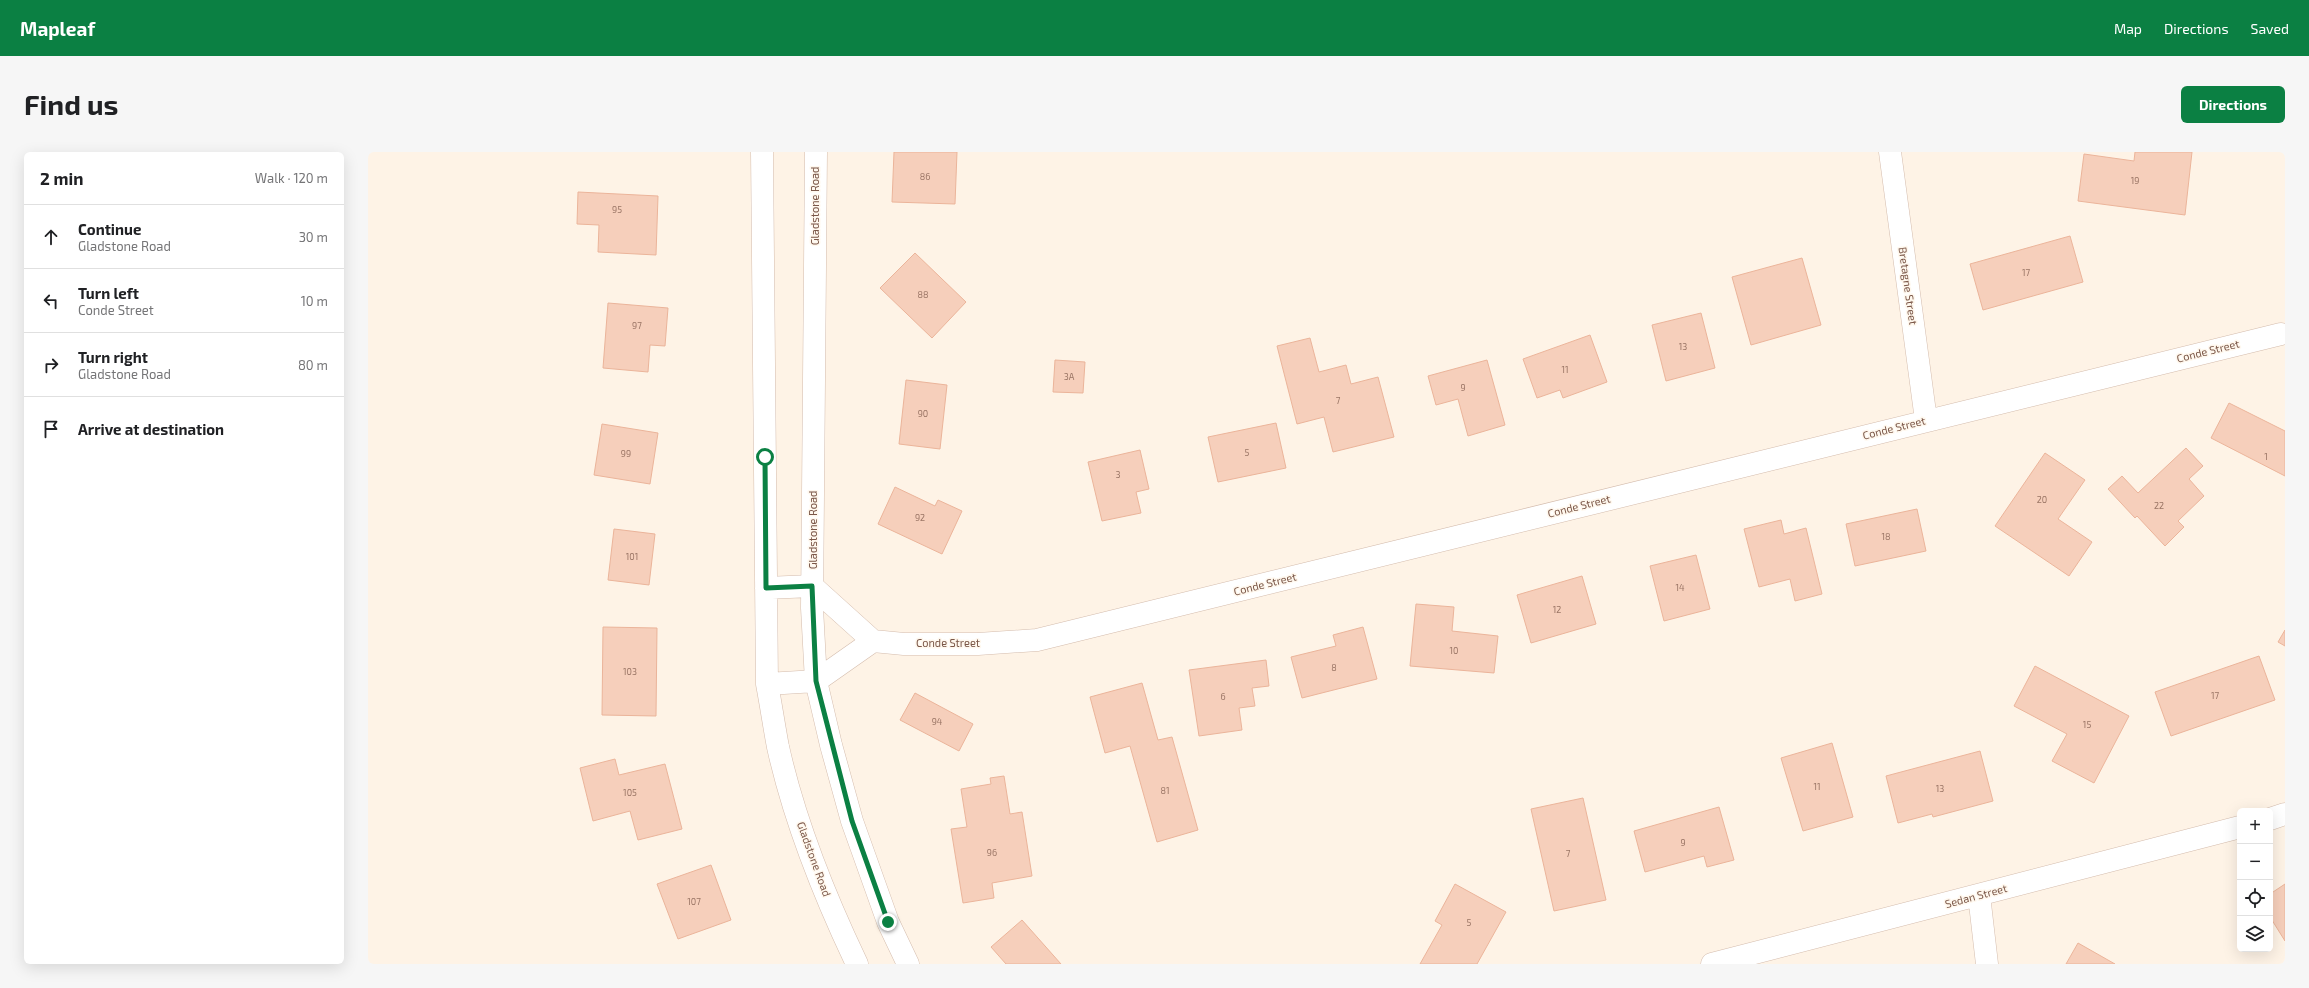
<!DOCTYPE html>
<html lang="en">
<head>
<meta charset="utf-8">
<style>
  body { margin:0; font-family:"Exo 2",sans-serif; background:#f6f6f6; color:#202124 }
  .controls { position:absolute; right:12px; bottom:12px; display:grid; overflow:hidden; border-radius:6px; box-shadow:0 4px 16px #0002 }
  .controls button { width:36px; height:36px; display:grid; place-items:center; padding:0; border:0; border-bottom:1px solid #e0e0e0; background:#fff; color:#202124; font:20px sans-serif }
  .stop { position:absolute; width:12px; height:12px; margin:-9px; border:3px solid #0b8043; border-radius:50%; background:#fff }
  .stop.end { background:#0b8043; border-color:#fff; box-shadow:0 1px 4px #0008 }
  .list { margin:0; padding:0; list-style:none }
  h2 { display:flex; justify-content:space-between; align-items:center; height:52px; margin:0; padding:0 16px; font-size:17px }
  h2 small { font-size:13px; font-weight:400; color:#757577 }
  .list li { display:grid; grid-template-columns:26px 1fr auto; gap:12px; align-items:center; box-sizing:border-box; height:64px; padding:0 16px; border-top:1px solid #e0e0e0 }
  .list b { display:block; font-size:15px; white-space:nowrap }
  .list p { margin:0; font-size:13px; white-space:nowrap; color:#757577 }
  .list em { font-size:13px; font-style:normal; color:#757577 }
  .icon { flex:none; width:22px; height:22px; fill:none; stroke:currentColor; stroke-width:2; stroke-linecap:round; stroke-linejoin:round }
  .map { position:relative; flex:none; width:1917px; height:812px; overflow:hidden; border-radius:6px }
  header { display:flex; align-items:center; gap:24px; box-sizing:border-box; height:56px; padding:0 20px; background:#0b8043; color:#fff }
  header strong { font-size:19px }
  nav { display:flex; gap:22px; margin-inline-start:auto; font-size:14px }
  .intro { display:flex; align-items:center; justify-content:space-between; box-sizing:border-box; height:96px; padding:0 24px }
  h1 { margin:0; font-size:28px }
  .button { padding:10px 18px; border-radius:6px; background:#0b8043; color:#fff; font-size:14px; font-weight:700 }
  main { display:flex; gap:24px; padding:0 24px }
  aside { flex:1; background:#fff; border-radius:6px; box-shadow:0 4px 16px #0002 }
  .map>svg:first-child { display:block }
  .building { fill:#f6cfbb; stroke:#ebb49a }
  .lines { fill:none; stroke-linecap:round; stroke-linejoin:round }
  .minor-casing { stroke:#d4bcad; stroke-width:23 }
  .minor { stroke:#fff; stroke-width:22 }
  .route { stroke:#0b8043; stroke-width:5 }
  .labels { text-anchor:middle; stroke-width:3; stroke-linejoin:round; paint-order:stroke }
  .number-label { font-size:9px; fill:#9a7565 }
  .street-label { font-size:11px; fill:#7b5748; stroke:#fff8ee }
</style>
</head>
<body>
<header>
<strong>Mapleaf</strong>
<nav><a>Map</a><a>Directions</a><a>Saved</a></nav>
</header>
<div class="intro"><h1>Find us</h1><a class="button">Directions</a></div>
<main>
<aside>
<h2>2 min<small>Walk · 120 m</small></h2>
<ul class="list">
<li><svg class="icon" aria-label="ahead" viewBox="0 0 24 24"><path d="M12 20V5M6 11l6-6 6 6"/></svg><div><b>Continue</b><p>Gladstone Road</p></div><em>30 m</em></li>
<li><svg class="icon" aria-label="left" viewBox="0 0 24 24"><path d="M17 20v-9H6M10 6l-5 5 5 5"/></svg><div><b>Turn left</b><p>Conde Street</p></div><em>10 m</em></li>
<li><svg class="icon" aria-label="right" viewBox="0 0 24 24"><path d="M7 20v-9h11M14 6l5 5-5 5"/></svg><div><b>Turn right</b><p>Gladstone Road</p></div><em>80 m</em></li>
<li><svg class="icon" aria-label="arrive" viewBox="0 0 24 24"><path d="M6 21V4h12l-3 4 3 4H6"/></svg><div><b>Arrive at destination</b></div></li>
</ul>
</aside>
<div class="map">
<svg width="1917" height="812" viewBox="0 0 1917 812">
  <rect width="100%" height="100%" fill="#fef3e6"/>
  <path class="building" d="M526,0H589L587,52L524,50Z
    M1767,0H1824L1817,63L1710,49L1716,2L1766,9Z
    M210,40L290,44L288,103L230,100L231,73L209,72Z
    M1702,84L1715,130L1615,158L1602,112Z
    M547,101L598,150L564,186L512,136Z
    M1434,106L1453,173L1383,193L1364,125Z
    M240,151L300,156L297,194L282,193L280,220L235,216Z
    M1333,161L1347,216L1298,229L1284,173Z
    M1222,183L1239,230L1195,246L1192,238L1169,246L1155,207Z
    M942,186L951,220L978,213L983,232L1010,225L1026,285L965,300L956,265L929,272L909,194Z
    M687,208L717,210L715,241L685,240Z
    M1119,208L1137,273L1100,284L1090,247L1068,253L1060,224Z
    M538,228L579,233L572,297L531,292Z
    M1861,251L1917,279V324L1843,286Z
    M908,271L918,316L850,330L840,285Z
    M234,272L290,281L282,332L226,323Z
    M1818,296L1835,314L1821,327L1836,344L1810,369L1816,375L1797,394L1769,364L1767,366L1740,337L1754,324L1770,341Z
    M772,298L781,337L768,340L773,361L734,369L720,310Z
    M1677,301L1717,328L1690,367L1724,390L1701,424L1627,374Z
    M527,335L567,354L570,348L594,359L574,402L510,372Z
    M1549,357L1558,399L1487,414L1478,372Z
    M1413,368L1416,382L1438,376L1454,442L1427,449L1422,427L1391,435L1376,377Z
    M246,377L287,382L281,433L240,428Z
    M1328,403L1342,457L1296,469L1282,414Z
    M1214,424L1228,472L1163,491L1149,443Z
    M1048,452L1086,455L1084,479L1130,484L1126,521L1042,514Z
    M235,475L289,476L288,564L234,563Z
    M995,475L1009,527L934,546L923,505L968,494L965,483Z
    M1917,478V494L1910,490Z
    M1891,504L1907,548L1803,584L1787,540Z
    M898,508L901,534L884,536L887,554L871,556L874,578L831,584L821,518Z
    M1667,514L1761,564L1726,631L1684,609L1699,582L1646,554Z
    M774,531L790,588L804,585L830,678L789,690L762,594L737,601L722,545Z
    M547,541L605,572L591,599L532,568Z
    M1464,591L1485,665L1435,679L1413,606Z
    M1612,599L1625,649L1565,665L1564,662L1530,671L1518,624Z
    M247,607L251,623L297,612L314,677L270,688L262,659L225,669L212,616Z
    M636,624L642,662L654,660L664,724L624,731L626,746L595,751L583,677L599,675L593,637L623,632L622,626Z
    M1215,646L1238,748L1186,759L1163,657Z
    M1351,655L1366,708L1339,715L1336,704L1277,720L1266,679Z
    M343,713L363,768L310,787L289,732Z
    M1087,732L1138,760L1109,812H1052L1074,773L1067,769Z
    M1917,732V789L1902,765V742Z
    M654,768L693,812H638L623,795Z
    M1710,791L1747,812H1698Z"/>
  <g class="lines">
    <defs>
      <path id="minor" d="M394,0L399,532C403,553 406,574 410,595C426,667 457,745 489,812
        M448,0L444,456L448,529L463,593L484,669L520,770L540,812
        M1522,0L1558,268
        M398,436L444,434L505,489L536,492H610L669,488L1913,182
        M399,532L448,529L505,489
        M1902,667L1917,662
        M1611,743L1619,812
        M1344,812L1872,675"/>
    </defs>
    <use href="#minor" class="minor-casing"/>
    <use href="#minor" class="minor"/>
  </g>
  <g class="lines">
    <path class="route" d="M397,305L398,436L444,434L448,529L484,669L520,770"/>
  </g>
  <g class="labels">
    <g class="number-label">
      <text x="557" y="28">86</text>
      <text x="1767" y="32">19</text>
      <text x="249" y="61">95</text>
      <text x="1658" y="124">17</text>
      <text x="555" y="146">88</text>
      <text x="269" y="177">97</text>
      <text x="1315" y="198">13</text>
      <text x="1197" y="221">11</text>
      <text x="701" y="228">3A</text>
      <text x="1095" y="239">9</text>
      <text x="970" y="252">7</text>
      <text x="555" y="265">90</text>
      <text x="879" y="304">5</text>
      <text x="258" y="305">99</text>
      <text x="1898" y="308">1</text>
      <text x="750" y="326">3</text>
      <text x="1674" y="351">20</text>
      <text x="1791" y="357">22</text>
      <text x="552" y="369">92</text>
      <text x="1518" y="388">18</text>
      <text x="264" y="408">101</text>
      <text x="1312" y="439">14</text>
      <text x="1189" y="461">12</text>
      <text x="1086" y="502">10</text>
      <text x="966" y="519">8</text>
      <text x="262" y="523">103</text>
      <text x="1847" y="547">17</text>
      <text x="855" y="548">6</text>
      <text x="569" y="573">94</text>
      <text x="1719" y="576">15</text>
      <text x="1449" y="638">11</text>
      <text x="1572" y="640">13</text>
      <text x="797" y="642">81</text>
      <text x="262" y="644">105</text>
      <text x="1315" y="694">9</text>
      <text x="624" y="704">96</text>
      <text x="1200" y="705">7</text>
      <text x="326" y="753">107</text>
      <text x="1101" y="774">5</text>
    </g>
    <g class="street-label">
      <text transform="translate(447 54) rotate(-90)" y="4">Gladstone Road</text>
      <text transform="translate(1540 134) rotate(82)" y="4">Bretagne Street</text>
      <text transform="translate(1840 199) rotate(-14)" y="4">Conde Street</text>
      <text transform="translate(1526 276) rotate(-14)" y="4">Conde Street</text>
      <text transform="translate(1211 354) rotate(-14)" y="4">Conde Street</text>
      <text transform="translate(445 378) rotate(-90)" y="4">Gladstone Road</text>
      <text transform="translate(897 432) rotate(-14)" y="4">Conde Street</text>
      <text x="580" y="495">Conde Street</text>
      <text transform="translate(446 707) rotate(70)" y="4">Gladstone Road</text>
      <text transform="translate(1608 744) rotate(-15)" y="4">Sedan Street</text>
    </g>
  </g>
</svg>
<div class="controls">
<button>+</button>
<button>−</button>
<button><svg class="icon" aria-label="locate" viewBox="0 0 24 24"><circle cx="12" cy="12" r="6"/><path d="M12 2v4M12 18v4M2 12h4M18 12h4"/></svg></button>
<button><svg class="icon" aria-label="layers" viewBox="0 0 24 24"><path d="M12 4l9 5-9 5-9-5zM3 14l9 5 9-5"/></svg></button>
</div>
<div class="stop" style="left:397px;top:305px"></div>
<div class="stop end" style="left:520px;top:770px"></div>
</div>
</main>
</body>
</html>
